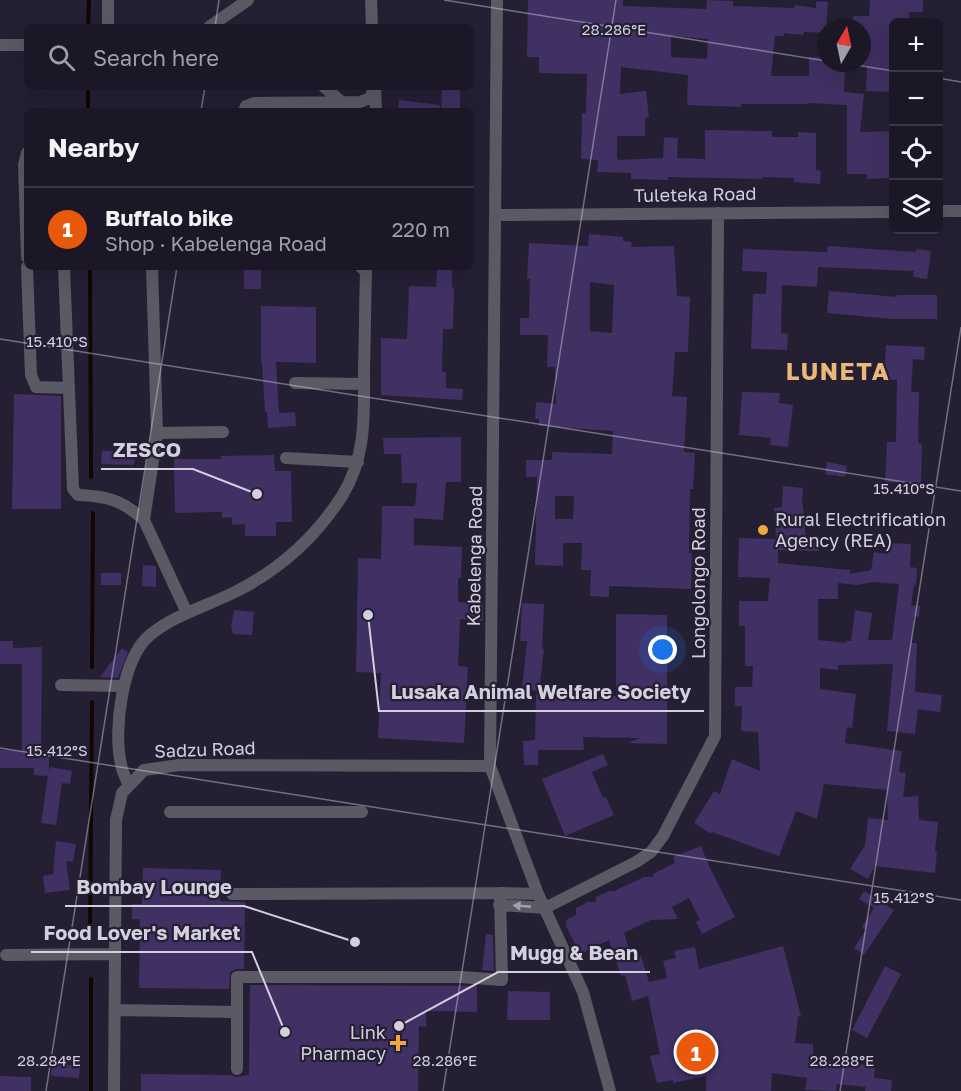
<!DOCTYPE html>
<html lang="en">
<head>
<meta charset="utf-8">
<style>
  body { margin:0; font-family:"Golos Text",sans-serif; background:#25202f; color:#f1f3f6 }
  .controls { position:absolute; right:18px; top:18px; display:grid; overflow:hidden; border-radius:9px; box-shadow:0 6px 24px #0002 }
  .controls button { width:54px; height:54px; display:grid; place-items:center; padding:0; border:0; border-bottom:2px solid #3a3644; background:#1c1727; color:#f1f3f6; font:30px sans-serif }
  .compass { position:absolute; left:817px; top:18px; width:54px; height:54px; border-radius:50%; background:#1c1727; box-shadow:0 6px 24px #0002; rotate:9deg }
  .you { position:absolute; left:663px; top:650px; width:21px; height:21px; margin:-15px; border:4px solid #fff; border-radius:50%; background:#1a73e8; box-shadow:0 0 0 9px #1a73e833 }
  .badge { display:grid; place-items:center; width:39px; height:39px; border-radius:50%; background:#ea580c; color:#fff; font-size:20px; font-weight:700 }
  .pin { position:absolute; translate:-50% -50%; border:3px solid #fff; box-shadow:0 2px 6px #0006 }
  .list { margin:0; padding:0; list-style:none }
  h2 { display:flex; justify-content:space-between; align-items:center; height:78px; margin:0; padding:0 24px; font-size:26px }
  h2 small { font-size:20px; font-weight:400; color:#a09fa7 }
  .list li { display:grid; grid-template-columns:39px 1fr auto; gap:18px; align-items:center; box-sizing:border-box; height:84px; padding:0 24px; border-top:2px solid #3a3644 }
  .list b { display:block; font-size:22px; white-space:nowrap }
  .list p { margin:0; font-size:20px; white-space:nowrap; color:#a09fa7 }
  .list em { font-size:20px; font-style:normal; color:#a09fa7 }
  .icon { flex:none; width:33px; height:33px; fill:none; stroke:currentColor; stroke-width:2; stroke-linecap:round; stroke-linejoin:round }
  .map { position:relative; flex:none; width:961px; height:1091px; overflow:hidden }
  .search { position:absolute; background:#1c1727; box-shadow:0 6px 24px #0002; left:24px; top:24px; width:450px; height:66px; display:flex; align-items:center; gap:15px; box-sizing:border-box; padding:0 21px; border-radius:9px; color:#a09fa7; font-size:22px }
  .panel { position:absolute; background:#1c1727; box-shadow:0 6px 24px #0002; left:24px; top:108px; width:450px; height:162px; border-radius:9px }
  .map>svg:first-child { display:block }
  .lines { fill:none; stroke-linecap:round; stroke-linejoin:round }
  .stream { stroke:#110600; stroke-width:4 }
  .building { fill:#403063; fill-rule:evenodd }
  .minor { stroke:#5b5964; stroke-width:12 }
  .oneway { fill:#a3a0ad }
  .ticks { fill:none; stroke:#d3d0de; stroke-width:1.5; stroke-opacity:0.45 }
  .poi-dot { fill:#eea83c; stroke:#251f34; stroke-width:2 }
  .labels { text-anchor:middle; stroke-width:4.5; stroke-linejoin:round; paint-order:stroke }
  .street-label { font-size:18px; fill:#d3d0de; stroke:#251f34 }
  .poi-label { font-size:18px; fill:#d3d0de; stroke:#251f34; text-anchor:start }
  .district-label { font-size:24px; font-weight:bold; letter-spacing:1.5px; fill:#eab978; stroke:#251f34 }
  .ticks-label { font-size:15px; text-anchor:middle; fill:#d3d0de; stroke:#251f34; stroke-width:4.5; stroke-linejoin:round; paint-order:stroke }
  .leader { fill:none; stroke:#d3d0de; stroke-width:2 }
  .callout-dot { fill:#d3d0de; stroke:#251f34; stroke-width:2 }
  .callout-label { font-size:20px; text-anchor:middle; font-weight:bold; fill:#d3d0de; stroke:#251f34; stroke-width:4.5; stroke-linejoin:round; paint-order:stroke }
</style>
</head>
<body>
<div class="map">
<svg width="961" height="1091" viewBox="0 0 961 1091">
  <rect width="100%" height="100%" fill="#251f34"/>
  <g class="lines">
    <path class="stream" d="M88,27L89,0
      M88,87V111
      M90,267L91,477
      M92,667L93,513
      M90,935L92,702
      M91,979V1091"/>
  </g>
  <path class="building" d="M528,0H623V6L706,9L707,0L733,1V6L794,8L795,5L816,8V1L828,2L826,33L804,32L803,35L784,33V36H775L771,76H809V57H826V63H845L844,92L864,94L860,132L894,131V163H889L890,178L867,179V174H847V105L808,103V104H741V107L687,105L688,75L621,67L620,94L646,91L649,117L645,118V136H617V158L619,160L663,158L664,137L678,138L677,158L705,159V130L772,131V137H798V132L816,133V170L821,171L820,184L794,182V178L762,177V179L668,177V180L631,179V173L597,172L598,160L581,159L582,113L586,114L587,74L539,73V57H527ZM671,36L708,39L707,59L671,57Z
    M870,0H923V12H909V22H894V92L866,91L867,66H862V27H852L853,16H869Z
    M442,87H460V111H441Z
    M399,100L440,105V111H398Z
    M589,234L623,237V241L632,242L631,247L674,246L677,296L690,297L688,352H675L672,396L687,397L684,452L695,453L693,489H690L689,553H692L691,589L609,586V597L590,596L591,570H581L582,543H563V566L535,565L537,477H526V460H552V452L612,454L613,431L539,426V419H535L536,402L556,404L555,367H547L548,335H520V318H529L530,279H527L529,243L588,246ZM590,282L614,285L612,333L590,331ZM555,496H574L573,519H555Z
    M828,246L916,252L917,249L931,251L927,279L913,277L914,271L818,267L817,287L782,285L781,333L788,334L787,350L751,349L753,294H766L767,272L742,271L743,249L827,252Z
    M437,267H452V287L454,288L453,329H443L442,372H446V388L463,389L462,400L381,395V338L407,339L409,286L436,287Z
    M244,270H261V289H244Z
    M829,291L897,297V295H937V319H893L827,313Z
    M261,306L316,307V363L276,362L279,413L295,412L296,426L268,428L267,412H265L262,362H261Z
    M886,345L925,347L924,360L913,359L911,392H919L918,443L922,444L921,483L885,482L887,442H896L897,380L884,379Z
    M742,392L780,393L779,403L793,405L788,447L770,445L771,438L739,435Z
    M14,394L61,396V509H12Z
    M461,437V482H446L443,520L414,518V545L462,547L461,578H458V602L483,604V621L460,619L458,666L468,667L464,743L378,738L381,673L356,672L358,558L381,559L382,506H415L417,483H402L401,454H384L383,438Z
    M102,451H135L134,465L101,464Z
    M274,455L275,471H291L292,522H276V536H245V524L232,525V517L222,518V512L175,513L174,459H221V456Z
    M827,462L847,466L845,477L825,474Z
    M783,486L803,488L802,505H803L806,540H819V551L778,550V563L850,570V574L871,570L874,552L887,554L888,543L911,544L910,567L917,568L916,585H914L911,605L920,606L919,617L914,616L911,643H917L915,692L942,695L940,712L918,709L915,734L887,731L893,664L838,665V670L820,668V689L856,694L852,728L847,727L845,743L902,751L899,772L906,773L903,797L918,796L919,820L938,822L935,851H937L935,873L875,866L868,879L850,869L865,845L868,818L888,820L887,790L824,784L817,819L796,811L779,856L712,832L711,834L694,823L714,791L720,794L732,759L760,771L758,732L741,731L742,706H735V687H752L753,666H745V626H739V601H768L770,578L738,577L739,538L776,539L774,508L782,507ZM874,582L899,584L892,640H868L872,613L855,610L851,641H846V643L818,640V599H838V583L857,585Z
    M143,565L156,566V587L142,586Z
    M101,573H121V585H101Z
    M522,603L544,604L542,649H544L539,691L522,689L527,641H520Z
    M234,610L254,612L252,635L233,634L231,627Z
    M616,614L667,615V744L627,743L640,738L583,737L584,750H538V765H524L523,741L535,740L536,694L616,696Z
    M0,641H13V648L42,647L41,751H49V772L50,767L72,771L70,784L62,783L56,825L41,823L48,776L34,775V768H0V750L22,751V664H0Z
    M122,648L128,652L118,678L100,677Z
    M603,754L608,765L592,772L603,798L606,797L614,815L565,836L542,779Z
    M56,841L76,844L73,862L66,861L70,890L45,893L43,876L53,874Z
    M701,846L710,868L735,917L702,934L696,922L700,920L689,898L672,907L678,919L651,920L624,933L632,958L641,956L649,982L667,978L663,961L676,958L674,951L695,947L699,969L783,946L801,1016L798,1017L795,1043L813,1044V1059L875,1066L874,1078L892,1080L891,1091H865L866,1087L837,1084L836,1091L805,1090L807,1078L772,1073L771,1091H706V1076L673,1083V1080L657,1083L650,1056L660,1054L648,996L632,1001L625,975L621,976L609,940L580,954L566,926V920L576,915V908L588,902H596V897L609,891H614L644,877H653V874L675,863L673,857Z
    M143,868L221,870L220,901L245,902L244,969H236L230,972L229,989L139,988L140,919H132V904H142Z
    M864,891L894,910L864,955L854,948L866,930L862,927L874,908L859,899Z
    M486,934L493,935L494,971L482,970Z
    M885,966L901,974L867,1038L852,1030Z
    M250,985L477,986V1012L426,1011V1027L419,1026L418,1091H141V1074L232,1075L236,1077L249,1075Z
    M508,991L550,992V1020H507Z
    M52,1063L80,1066L79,1078L51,1076Z
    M0,1076L31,1077V1091H0Z"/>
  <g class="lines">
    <path class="minor" d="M108,0V27
      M371,0L372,27
      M497,0L490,766L538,894L583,992L610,1091
      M209,27L248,0
      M0,45H27
      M324,87L342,102
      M375,88L376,111
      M244,111L246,106L254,103L360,102L370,98L375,87
      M27,153L24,165L27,257
      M938,211H961
      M496,215L894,212
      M27,267L31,375L36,387L69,388
      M64,267L73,489L78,495C107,496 122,500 144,520
      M152,267L157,433
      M295,383L364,384
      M286,458L358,462
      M187,613L144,520L157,433L223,432
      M61,685L124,686
      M129,785C126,779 122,772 121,764C113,731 122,658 150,635C174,615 207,606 235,592C279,570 315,538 342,496C367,456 364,413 364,368C365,336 365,304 366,272L361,267
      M170,812H362
      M500,893L538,894
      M232,894L500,893L502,980L461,977H237V1012
      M499,905L545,908L636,862L651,852L663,836L715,736L718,213
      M6,955L115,954
      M115,1010L237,1012V1069
      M114,1091L116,820L122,793L144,770L179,765L490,766"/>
  </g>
  <defs><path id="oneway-solid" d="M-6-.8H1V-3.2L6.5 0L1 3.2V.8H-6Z" transform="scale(1.5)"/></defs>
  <use class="oneway" href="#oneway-solid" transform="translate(522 906) rotate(-175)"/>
  <path class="ticks" d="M444,0L826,61M215,27L219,0M842,63L894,71M938,78L961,82M201,111L205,87M0,339L961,491M0,748L961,900M46,1091L177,267M443,1091L616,0M840,1091L961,327"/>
  <g class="poi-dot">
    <circle cx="763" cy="530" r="6"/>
    <path d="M395 1034h6v6h6v6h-6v6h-6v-6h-6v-6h6z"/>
  </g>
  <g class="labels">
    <g class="street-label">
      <text transform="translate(695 195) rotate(-1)" y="6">Tuleteka Road</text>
      <text transform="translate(475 556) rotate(-89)" y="6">Kabelenga Road</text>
      <text transform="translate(699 583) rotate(-90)" y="6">Longolongo Road</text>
      <text transform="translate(205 750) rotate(-2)" y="6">Sadzu Road</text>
    </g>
    <g class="poi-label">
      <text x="775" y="526">Rural Electrification<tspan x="775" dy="21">Agency (REA)</tspan></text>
      <text x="386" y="1039" text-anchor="end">Link<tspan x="386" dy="21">Pharmacy</tspan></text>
    </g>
    <g class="district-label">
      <text x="838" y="380">LUNETA</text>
    </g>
  </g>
  <g class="ticks-label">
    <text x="614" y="35">28.286°E</text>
    <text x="57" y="347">15.410°S</text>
    <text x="904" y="494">15.410°S</text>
    <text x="57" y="756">15.412°S</text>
    <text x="904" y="903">15.412°S</text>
    <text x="49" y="1066">28.284°E</text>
    <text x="445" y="1066">28.286°E</text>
    <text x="842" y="1066">28.288°E</text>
  </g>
  <path class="leader" d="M257 494L193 469H101M368 615L379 711H704M355 942L244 906H65M285 1032L252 952H31M399 1026L498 972H650"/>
  <g class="callout-dot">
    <circle cx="257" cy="494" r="6"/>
    <circle cx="368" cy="615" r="6"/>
    <circle cx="355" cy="942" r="6"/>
    <circle cx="285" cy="1032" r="6"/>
    <circle cx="399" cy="1026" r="6"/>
  </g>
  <g class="callout-label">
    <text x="147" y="457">ZESCO</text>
    <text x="541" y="699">Lusaka Animal Welfare Society</text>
    <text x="154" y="894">Bombay Lounge</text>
    <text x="142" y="940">Food Lover's Market</text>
    <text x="574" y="960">Mugg &amp; Bean</text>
  </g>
</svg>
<div class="controls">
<button>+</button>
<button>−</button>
<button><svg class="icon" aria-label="locate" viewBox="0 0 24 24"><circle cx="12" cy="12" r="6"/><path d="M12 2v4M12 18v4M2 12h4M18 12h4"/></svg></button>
<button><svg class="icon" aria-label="layers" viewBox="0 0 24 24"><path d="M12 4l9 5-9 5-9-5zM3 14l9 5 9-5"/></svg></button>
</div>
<svg class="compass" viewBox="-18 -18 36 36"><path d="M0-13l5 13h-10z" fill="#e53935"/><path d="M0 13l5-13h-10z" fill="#a09fa7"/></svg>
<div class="you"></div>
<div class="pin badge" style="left:696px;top:1052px">1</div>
<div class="search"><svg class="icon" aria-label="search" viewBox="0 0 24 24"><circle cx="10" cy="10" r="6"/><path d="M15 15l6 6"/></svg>Search here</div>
<section class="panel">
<h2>Nearby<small></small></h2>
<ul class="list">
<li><span class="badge">1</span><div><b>Buffalo bike</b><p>Shop · Kabelenga Road</p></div><em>220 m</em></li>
</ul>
</section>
</div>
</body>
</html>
